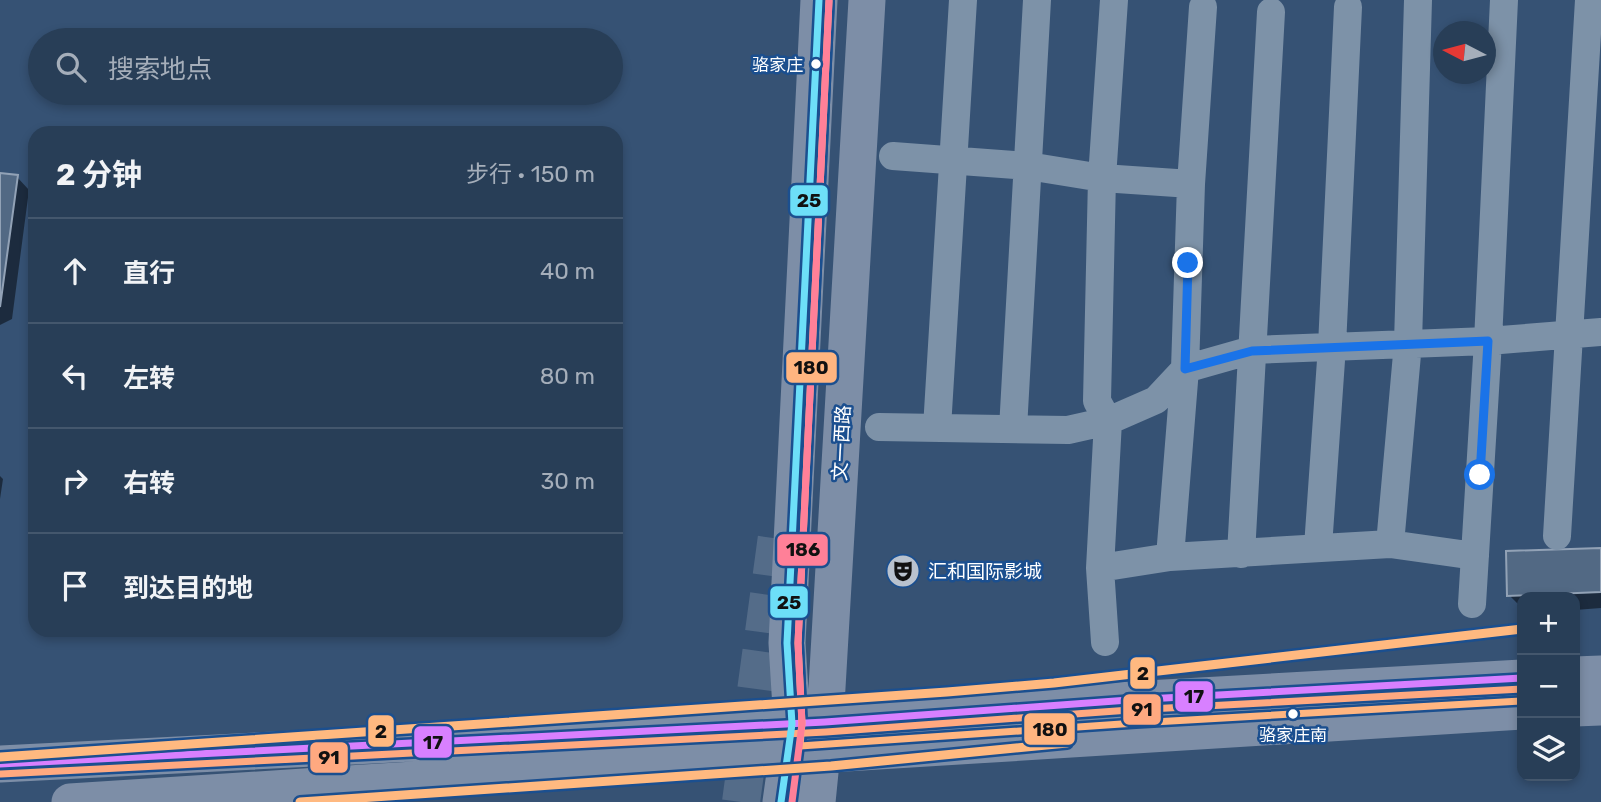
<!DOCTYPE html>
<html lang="zh">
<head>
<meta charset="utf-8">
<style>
  body { margin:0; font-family:Rubik,"Noto Sans SC",sans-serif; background:#30455d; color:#f1f3f6 }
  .controls { position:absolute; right:21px; bottom:21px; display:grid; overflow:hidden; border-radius:14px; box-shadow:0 4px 10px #0003 }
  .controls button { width:63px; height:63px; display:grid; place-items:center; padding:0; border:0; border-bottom:2px solid #44576d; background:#283e57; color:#f1f3f6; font:35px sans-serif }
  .compass { position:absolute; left:1433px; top:21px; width:63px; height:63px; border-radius:50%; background:#283e57; box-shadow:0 4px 10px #0003; rotate:276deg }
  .stop { position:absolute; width:21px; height:21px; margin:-16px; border:5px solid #1a73e8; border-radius:50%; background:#fff }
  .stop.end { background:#1a73e8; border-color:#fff; box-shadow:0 2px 7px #0008 }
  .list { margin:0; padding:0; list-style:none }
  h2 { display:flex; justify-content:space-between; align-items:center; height:91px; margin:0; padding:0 28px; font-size:30px }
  h2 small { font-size:23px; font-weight:400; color:#a5aeba }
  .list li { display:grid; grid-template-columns:46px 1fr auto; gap:21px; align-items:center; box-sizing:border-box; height:105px; padding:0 28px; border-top:2px solid #44576d }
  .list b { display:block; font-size:26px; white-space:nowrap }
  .list em { font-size:23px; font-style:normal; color:#a5aeba }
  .icon { flex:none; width:38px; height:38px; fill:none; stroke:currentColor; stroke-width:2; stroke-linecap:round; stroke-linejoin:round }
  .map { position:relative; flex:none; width:1601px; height:802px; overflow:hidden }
  .search { position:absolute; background:#283e57; box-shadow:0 4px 10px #0003; left:28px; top:28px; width:595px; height:77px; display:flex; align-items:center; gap:18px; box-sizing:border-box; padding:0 24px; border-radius:38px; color:#a5aeba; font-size:26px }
  .panel { position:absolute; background:#283e57; box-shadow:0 4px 10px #0003; left:28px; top:126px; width:595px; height:511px; border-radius:21px }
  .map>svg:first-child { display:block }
  .shadow { fill:#0007 }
  .building { fill:#526984; stroke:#92a2b6; stroke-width:2 }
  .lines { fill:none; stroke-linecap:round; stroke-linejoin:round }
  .highway-tunnel { stroke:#546c89; stroke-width:38; stroke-dasharray:38 19; stroke-linecap:butt }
  .minor { stroke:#7d92a8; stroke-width:28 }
  .major { stroke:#7d8ea7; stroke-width:37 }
  .bus-1-casing { stroke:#1b4f8f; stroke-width:12 }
  .bus-2-casing { stroke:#1b4f8f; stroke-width:12 }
  .bus-3-casing { stroke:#1b4f8f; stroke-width:12 }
  .bus-4-casing { stroke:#1b4f8f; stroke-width:12 }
  .bus-5-casing { stroke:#1b4f8f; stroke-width:12 }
  .bus-1 { stroke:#d880ff; stroke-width:7 }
  .bus-2 { stroke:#ffa980; stroke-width:7 }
  .bus-3 { stroke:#ffb580; stroke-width:7 }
  .bus-4 { stroke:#6ddff8; stroke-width:7 }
  .bus-5 { stroke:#ff8098; stroke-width:7 }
  .metro-1-casing { stroke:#1b4f8f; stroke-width:14 }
  .metro-1 { stroke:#ffb980; stroke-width:9 }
  .route { stroke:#1a73e8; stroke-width:9 }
  .bus-dot { fill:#fff; stroke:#1b4f8f; stroke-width:2.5 }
  .labels { text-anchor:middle; stroke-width:5; stroke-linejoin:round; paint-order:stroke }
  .bus-label { font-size:17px; fill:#fff; stroke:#1b4f8f; text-anchor:end }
  .street-label { font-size:19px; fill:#fff; stroke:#1b4f8f }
  .poi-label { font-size:19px; fill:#fff; stroke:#1b4f8f; text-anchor:start }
  .line-badge { stroke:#1b4f8f; stroke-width:2.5 }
  .pale-badge-label { font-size:19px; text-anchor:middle; font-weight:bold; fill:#111 }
</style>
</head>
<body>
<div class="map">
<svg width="1601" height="802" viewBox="0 0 1601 802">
  <rect width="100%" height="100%" fill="#365274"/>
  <path class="shadow" d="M0,175L17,177L29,190L12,319L0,325Z
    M0,476L3,479L0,499Z
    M1601,549V608L1575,610V597H1522V608L1509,595Z"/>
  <path class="building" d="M0,173L18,175L0,307Z
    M1601,548V592L1507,596L1506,551Z"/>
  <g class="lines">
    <path class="highway-tunnel" d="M741,802L778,529"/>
    <path class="minor" d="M893,156L1028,166L1102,178L1191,184
      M879,427L1068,430L1108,421L1156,400L1185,369L1252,350L1488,341L1601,332
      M937,428L963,0
      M1013,429L1037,0
      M1557,536L1589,0
      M1390,544L1408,343L1418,0
      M1318,547L1332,346L1348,7
      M1241,554L1271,12
      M1170,557L1185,369L1191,184L1203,7
      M1100,568L1170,557L1390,544L1475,556
      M1472,604L1488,341L1504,0
      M1105,642L1100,568L1108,421L1097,401L1102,178L1114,0"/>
    <path class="major" d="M1575,675L1601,674
      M1575,708L1601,707
      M0,764L825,722L1129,700L1522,678
      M70,802C554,771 1038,739 1522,711
      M781,802L792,724L787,643L819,0
      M817,802L825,722L867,0"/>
    <defs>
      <path id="bus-1" d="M0,764L825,722L1129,700L1522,678"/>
      <path id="bus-2" d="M1,774L826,732L1130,710L1522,689"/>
      <path id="bus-3" d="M829,1L798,643L802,723L800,746L1136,723L1521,701"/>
      <path id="bus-4" d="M781,802L792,724L787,643L819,0"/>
      <path id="bus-5" d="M792,802L802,724L798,643L829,1"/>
    </defs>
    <use href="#bus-1" class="bus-1-casing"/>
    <use href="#bus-2" class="bus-2-casing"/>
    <use href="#bus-3" class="bus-3-casing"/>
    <use href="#bus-4" class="bus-4-casing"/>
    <use href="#bus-5" class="bus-5-casing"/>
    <use href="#bus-1" class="bus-1"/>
    <use href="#bus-2" class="bus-2"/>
    <use href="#bus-3" class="bus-3"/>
    <use href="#bus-4" class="bus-4"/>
    <use href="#bus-5" class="bus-5"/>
    <defs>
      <path id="metro-1" d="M0,757L947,692L1054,683L1522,629
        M300,802L831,766L1067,743"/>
    </defs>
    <use href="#metro-1" class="metro-1-casing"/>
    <use href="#metro-1" class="metro-1"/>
  </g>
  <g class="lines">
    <path class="route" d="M1188,263L1185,369L1252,351L1488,341L1480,475"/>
  </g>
  <defs>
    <symbol id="theatre-disc" viewBox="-11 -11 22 22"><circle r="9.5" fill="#b9c2ce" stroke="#1b4f8f"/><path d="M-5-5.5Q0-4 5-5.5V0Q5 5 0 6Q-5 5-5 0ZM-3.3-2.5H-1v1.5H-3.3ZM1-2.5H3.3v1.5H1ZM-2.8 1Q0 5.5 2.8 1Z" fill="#111"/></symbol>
  </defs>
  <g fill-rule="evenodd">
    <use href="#theatre-disc" x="884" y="552" width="38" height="38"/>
  </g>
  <g class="bus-dot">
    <circle cx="816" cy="64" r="6"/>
    <circle cx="1293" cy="714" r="6"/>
  </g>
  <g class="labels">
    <g class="bus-label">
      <text x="803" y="71">骆家庄</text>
      <text x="1293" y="741" text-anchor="middle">骆家庄南</text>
    </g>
    <g class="street-label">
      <text transform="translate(841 443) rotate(-87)" y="7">文一西路</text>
    </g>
    <g class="poi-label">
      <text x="928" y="578">汇和国际影城</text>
    </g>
  </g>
  <g class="line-badge">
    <rect x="789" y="184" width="40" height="33" rx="7" fill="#6ddff8"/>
    <rect x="785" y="351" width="53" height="33" rx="7" fill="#ffb580"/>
    <rect x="776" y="533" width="53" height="34" rx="7" fill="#ff8098"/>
    <rect x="769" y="585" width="40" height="34" rx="7" fill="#6ddff8"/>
    <rect x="1129" y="656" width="27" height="34" rx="7" fill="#ffb980"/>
    <rect x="1174" y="680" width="40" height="33" rx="7" fill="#d880ff"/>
    <rect x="1122" y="693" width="40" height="33" rx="7" fill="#ffa980"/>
    <rect x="1023" y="712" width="53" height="34" rx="7" fill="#ffb580"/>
    <rect x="367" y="714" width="28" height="34" rx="7" fill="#ffb980"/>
    <rect x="413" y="725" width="40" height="34" rx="7" fill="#d880ff"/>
    <rect x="309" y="741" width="40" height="33" rx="7" fill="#ffa980"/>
  </g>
  <g class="pale-badge-label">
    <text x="809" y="207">25</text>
    <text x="811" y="374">180</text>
    <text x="803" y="556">186</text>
    <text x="789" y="609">25</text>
    <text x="1143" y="680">2</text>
    <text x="1194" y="703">17</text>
    <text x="1142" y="716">91</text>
    <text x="1050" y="736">180</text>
    <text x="381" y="738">2</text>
    <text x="433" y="749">17</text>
    <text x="329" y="764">91</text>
  </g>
</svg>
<div class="controls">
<button>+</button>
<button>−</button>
<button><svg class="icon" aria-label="layers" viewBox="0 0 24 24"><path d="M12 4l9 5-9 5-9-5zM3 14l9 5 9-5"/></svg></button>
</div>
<svg class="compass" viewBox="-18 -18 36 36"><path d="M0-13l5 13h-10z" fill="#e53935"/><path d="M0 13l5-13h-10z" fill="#a5aeba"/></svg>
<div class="stop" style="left:1480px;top:475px"></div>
<div class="stop end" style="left:1188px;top:263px"></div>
<div class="search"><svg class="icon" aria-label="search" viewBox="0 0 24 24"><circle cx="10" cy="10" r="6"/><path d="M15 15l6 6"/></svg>搜索地点</div>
<section class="panel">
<h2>2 分钟<small>步行 · 150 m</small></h2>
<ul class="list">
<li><svg class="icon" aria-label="ahead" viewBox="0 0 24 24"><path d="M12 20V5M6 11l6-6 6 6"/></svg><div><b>直行</b></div><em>40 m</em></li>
<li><svg class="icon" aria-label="left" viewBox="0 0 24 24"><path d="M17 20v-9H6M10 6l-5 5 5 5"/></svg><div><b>左转</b></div><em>80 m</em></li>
<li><svg class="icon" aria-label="right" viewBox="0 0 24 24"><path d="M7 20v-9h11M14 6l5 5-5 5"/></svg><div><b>右转</b></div><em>30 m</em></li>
<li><svg class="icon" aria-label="arrive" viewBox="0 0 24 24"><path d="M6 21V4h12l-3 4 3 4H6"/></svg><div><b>到达目的地</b></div></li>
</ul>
</section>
</div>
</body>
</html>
